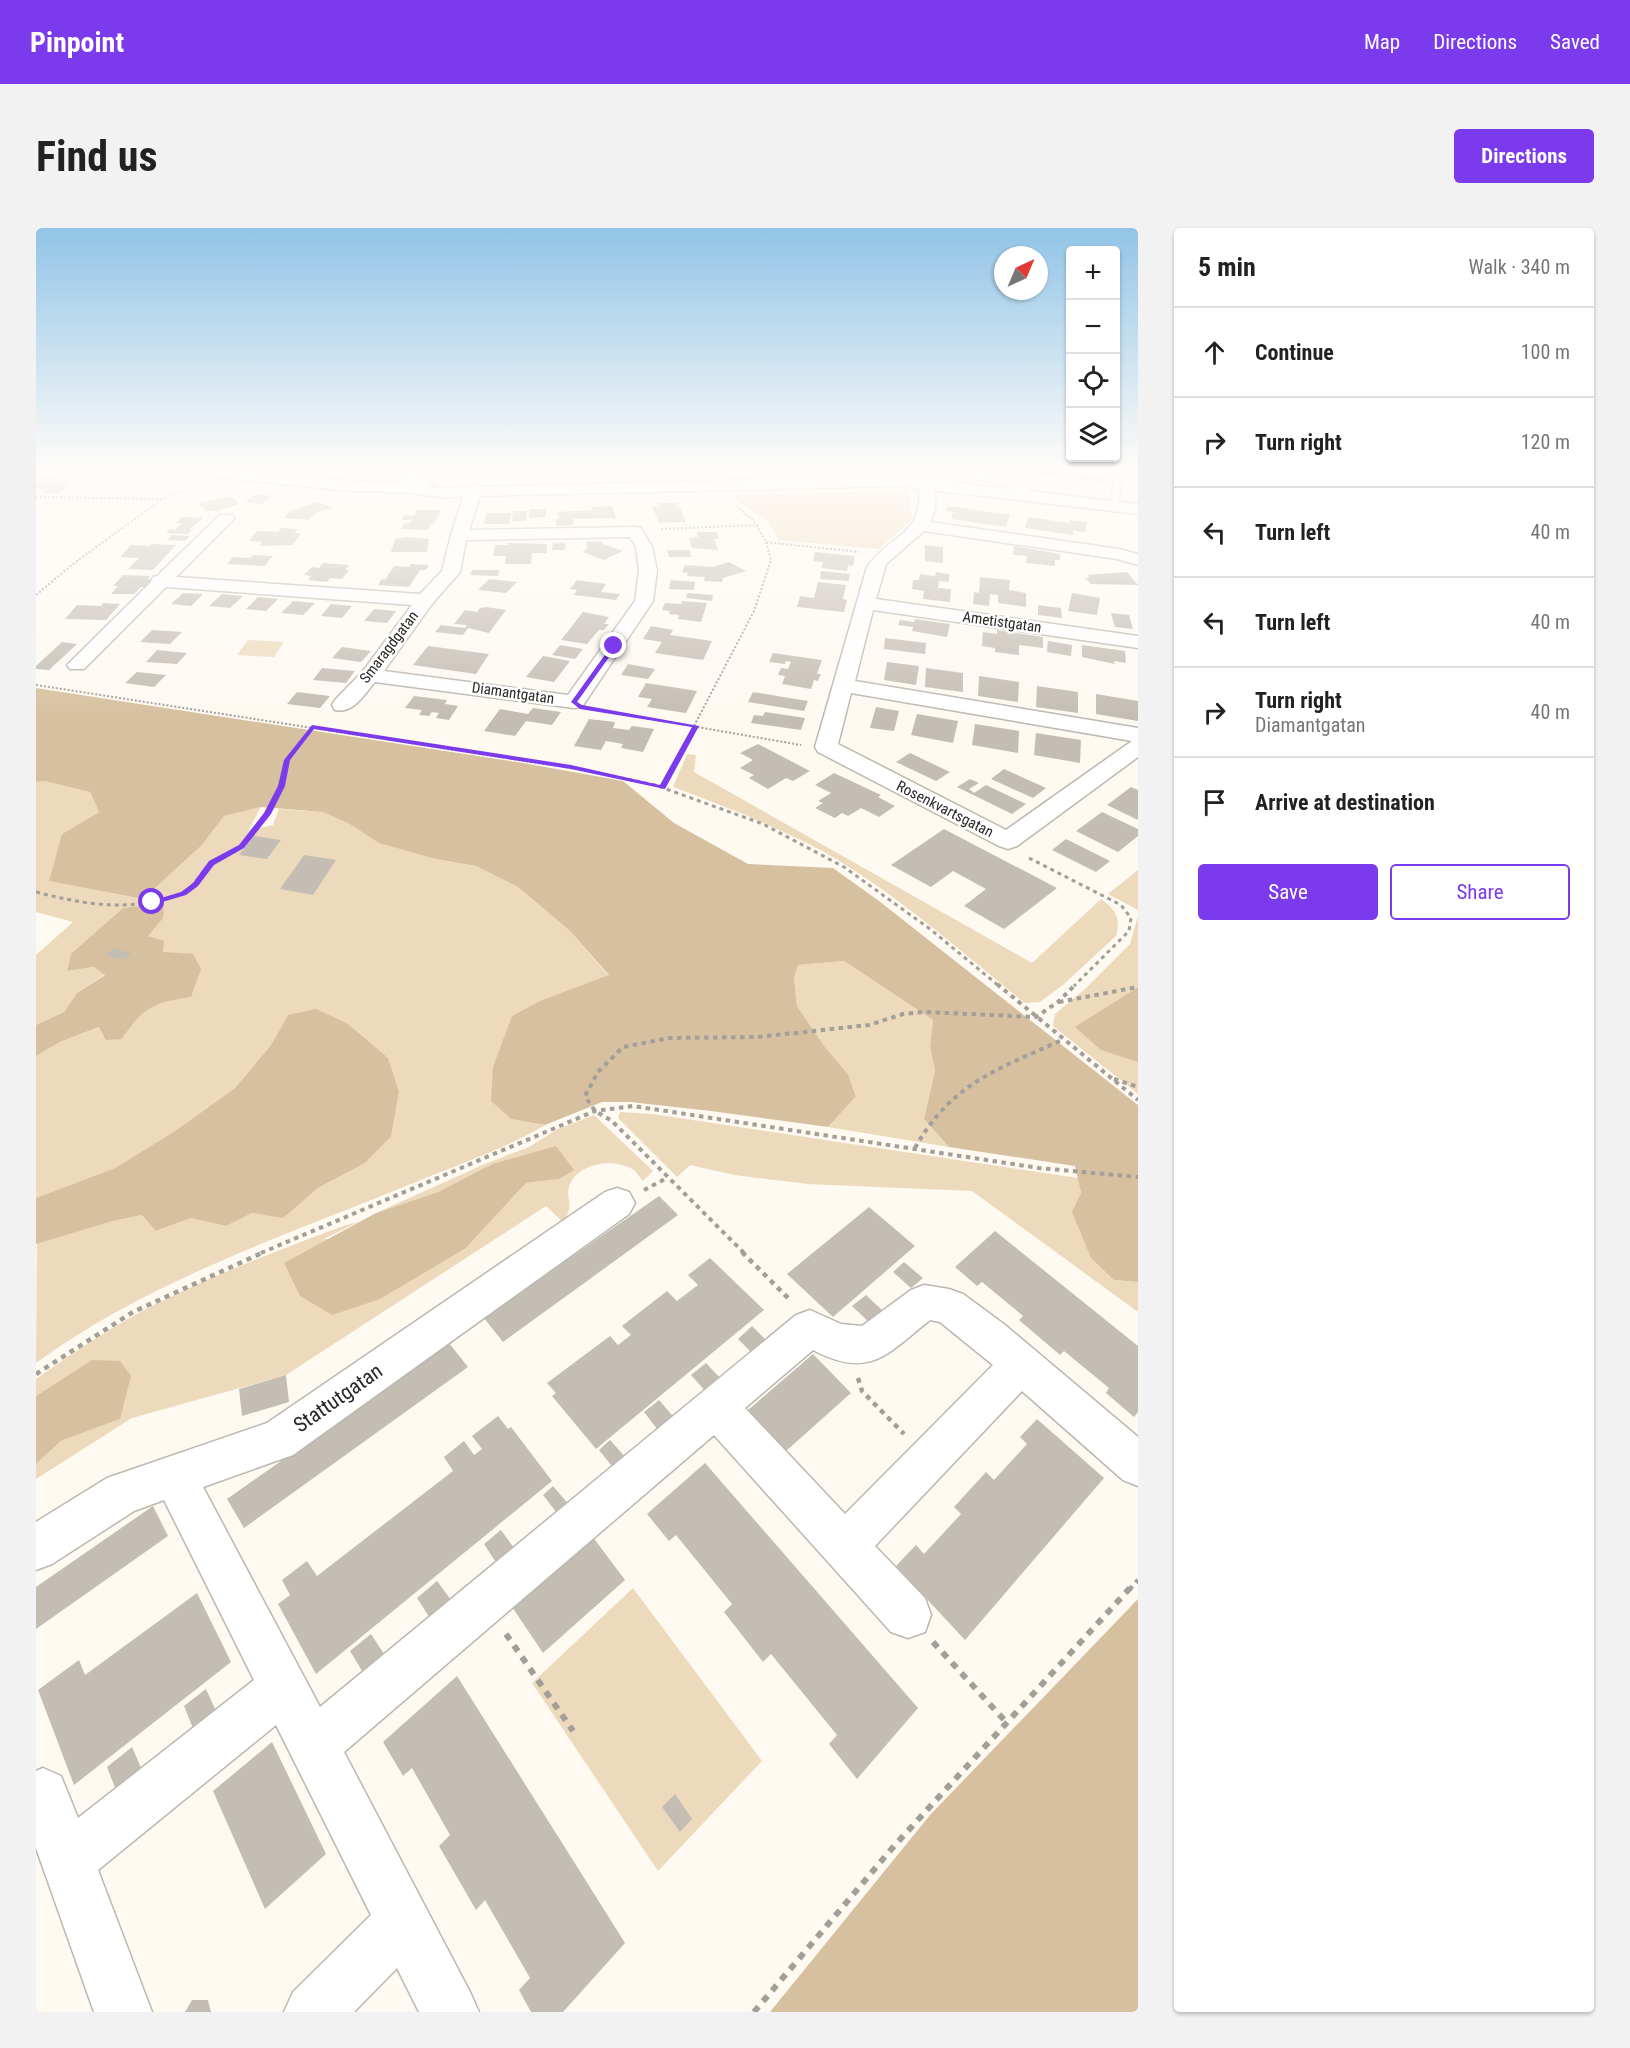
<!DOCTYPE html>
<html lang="en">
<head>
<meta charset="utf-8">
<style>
  body { margin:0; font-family:"Roboto Condensed",sans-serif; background:#f2f2f2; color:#222 }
  .controls { position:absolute; right:18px; top:18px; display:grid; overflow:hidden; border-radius:6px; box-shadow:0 2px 4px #0004 }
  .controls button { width:54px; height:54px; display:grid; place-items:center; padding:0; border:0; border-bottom:2px solid #e0e0e0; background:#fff; color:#222; font:30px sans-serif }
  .compass { position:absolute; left:958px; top:18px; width:54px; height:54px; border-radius:50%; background:#fff; box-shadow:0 2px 4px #0004; rotate:44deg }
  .stop { position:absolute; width:18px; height:18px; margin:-14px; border:4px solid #7c3aed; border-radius:50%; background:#fff }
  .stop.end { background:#7c3aed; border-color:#fff; box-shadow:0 2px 6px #0008 }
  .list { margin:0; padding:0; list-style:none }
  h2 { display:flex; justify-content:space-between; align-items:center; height:78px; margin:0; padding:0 24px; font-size:26px }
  h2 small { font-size:20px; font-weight:400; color:#767676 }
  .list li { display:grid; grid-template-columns:39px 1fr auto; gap:18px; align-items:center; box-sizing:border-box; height:90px; padding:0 24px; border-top:2px solid #e0e0e0 }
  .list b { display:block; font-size:22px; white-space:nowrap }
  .list p { margin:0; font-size:20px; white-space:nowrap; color:#767676 }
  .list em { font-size:20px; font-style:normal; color:#767676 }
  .actions { display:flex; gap:12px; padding:18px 24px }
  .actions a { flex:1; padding:14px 0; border:2px solid #7c3aed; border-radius:6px; text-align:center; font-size:21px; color:#7c3aed }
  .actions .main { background:#7c3aed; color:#fff }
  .icon { flex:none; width:33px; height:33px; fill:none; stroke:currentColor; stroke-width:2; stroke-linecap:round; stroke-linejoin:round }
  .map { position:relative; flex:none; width:1102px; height:1784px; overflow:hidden; border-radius:6px }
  header { display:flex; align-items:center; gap:36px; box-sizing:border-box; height:84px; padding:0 30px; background:#7c3aed; color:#fff }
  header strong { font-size:28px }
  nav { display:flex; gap:33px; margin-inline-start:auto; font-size:21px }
  .intro { display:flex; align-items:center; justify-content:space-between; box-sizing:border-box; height:144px; padding:0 36px }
  h1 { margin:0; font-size:42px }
  .button { padding:15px 27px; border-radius:6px; background:#7c3aed; color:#fff; font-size:21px; font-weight:700 }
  main { display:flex; gap:36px; padding:0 36px }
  aside { flex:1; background:#fff; border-radius:6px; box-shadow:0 2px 4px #0004 }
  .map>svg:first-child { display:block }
  .green { fill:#eddabc }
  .forest { fill:#d6c0a0 }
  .building { fill:#c3bdb3 }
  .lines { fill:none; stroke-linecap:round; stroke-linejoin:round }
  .service-casing { stroke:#bdb7ae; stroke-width:3 }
  .minor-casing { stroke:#bdb7ae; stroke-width:3 }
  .tertiary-casing { stroke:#bdb7ae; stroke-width:3 }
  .path-far4 { stroke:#a29e98; stroke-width:2; stroke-dasharray:2 2; stroke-linecap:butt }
  .path-far3 { stroke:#a29e98; stroke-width:3; stroke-dasharray:4 4; stroke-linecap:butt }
  .path-far2 { stroke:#a29e98; stroke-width:4; stroke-dasharray:4.5 4.5; stroke-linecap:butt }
  .path-far1 { stroke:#a29e98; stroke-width:4.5; stroke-dasharray:5 5; stroke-linecap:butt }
  .path { stroke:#a29e98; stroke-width:6; stroke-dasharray:7 7; stroke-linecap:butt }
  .service { fill:#fff; fill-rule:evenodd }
  .minor { fill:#fff; fill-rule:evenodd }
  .tertiary { fill:#fff; fill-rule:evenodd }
  .route { fill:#7c3aed }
  .labels { text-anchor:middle; stroke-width:5; stroke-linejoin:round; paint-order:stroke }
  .far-street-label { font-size:15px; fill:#2b2925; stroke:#fff }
  .near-street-label { font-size:21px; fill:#2b2925; stroke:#fff }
</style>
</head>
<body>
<header>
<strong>Pinpoint</strong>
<nav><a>Map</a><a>Directions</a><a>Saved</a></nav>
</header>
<div class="intro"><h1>Find us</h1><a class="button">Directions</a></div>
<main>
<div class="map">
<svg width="1102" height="1784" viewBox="0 0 1102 1784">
  <rect width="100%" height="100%" fill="#fef9f1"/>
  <path class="green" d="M873,262L876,292L843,321L742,312L732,294L695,268Z
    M212,412L248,414L238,429L201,427Z
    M651,526L660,527L658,544L996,735L1065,671C1080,682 1085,690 1080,708L1028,756L1004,774L989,775C924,723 860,665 788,624C739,598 688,578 637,559Z
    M8,553L54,564L63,584L26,606L14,653L107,671L166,617L188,588L225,579L212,603L237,597L243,581L287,584L400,631L440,638L482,659L534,703L573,748L506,772L475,891L509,897C471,920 426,935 385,952C254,1006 115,1051 0,1135L1,1015L77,993L106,987L121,1003L155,990L190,998L216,985L247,989L282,960L329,935L355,909L363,864L252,787L235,817L199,860L139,903L79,940L0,970V828L24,814L64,799L86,811C108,779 117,775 155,769L127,724L87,680L35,727L31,743L59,739L69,746L41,765L28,784L0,797V727L37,694L0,684V554Z
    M1102,642V682L1072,666Z
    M1102,688V759L1040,799L1102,833V866L1017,798L1019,786L1049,761L1094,716Z
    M808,733L897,792L894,818L899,843L888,891L913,919L792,899L820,867L812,846L789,819L761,778L758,750L762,737Z
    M584,884L617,886L1042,950L1045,965L1078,1052L1102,1054V1084L936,963L772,956L698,947L654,937L641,949L582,890Z
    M558,887L617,943L607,953C604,950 601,945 598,942C579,930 546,934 535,954C529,964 535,973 533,982C532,986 529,991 528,995L510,978L250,1147L96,1190L0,1251V1236L25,1213L84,1191L57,1132L0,1168V1151C38,1124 78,1097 120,1076C181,1045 246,1021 310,997L322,994L288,1011L430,1020L490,955L523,951L456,936L402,964L340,985L451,935L493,919L522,901Z
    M597,1360L726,1533L622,1643L496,1455Z"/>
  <path class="forest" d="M0,460L487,535L587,553L638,595L712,636L797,640L843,673L1102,877V1054L1078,1052L1055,1030L1036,984L1045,965L1039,938L913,919L888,891L899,843L894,818L897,792L808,733L762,737L758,750L761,778L789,819L812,846L820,868L792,899L675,883L594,874H566L509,897L475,891L455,873L457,839L476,788L506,772L573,747L534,703L482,659L440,638L400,631L343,615L314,596L287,584L225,579L188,588L166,617L107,671L13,653L26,606L63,584L54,564L8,553L0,554Z
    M128,675L127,690L112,708L128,713L127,724L157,726L165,741L155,769C117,775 108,779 86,811L70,812L63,799L24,814L0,828V797L28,784L41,765L69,747L58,739L31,743L35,726L87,680Z
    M1102,759V834L1065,822L1039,799Z
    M280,781L312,796L352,830L363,864L355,909L329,935L282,960L247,990L216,985L190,998L155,990L120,1003L106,987L77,993L0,1016V970L79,940L139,903L199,860L235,817L252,787Z
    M520,918L538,942L523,951L490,955L430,1020L344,1071L296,1087L264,1068L248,1035L340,985L402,964L456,936Z
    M56,1132L84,1133L95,1148L84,1191L25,1213L0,1236V1168Z
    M1102,1371V1784H734L894,1587Z"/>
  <path class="building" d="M596,239H639V242H596Z
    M999,241L1067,249L1066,254L997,246Z
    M5,250L35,252L30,257H35L24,265H8L12,261H0V255Z
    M220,266L236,268L225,276L209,274Z
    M195,268L203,276L181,283H170L162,275Z
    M281,274L296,279L280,285L273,292L248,290L254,283Z
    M621,275H642L650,294L623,295L616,278H622Z
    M576,278L580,290L537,291L538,297L521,298L519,291H523L521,284L556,282L555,279Z
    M911,279H919L974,287L970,299L915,291L917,284L909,283Z
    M493,281H510V289L493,290Z
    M381,282H405L398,296L395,295L392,302L365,301L369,295H374L376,292H366L368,287L378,288Z
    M477,283H491L490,293H476Z
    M450,285H475L473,296H448Z
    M146,289L167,290L153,302H156L152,306L130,305L134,301L139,302L145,295H140Z
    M992,289L1034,295V292L1051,294L1049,304L1037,302V307L989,300Z
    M245,300L262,301L258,305H265L257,317L223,318L227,314L213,313L221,303L242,304Z
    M660,304H681L683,311H678L682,322L656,320L653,310L662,309Z
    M136,307L154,308L149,313L131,312Z
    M370,309L393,311L391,324H355L359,311Z
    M565,313L567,316L587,323L568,332L546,324L552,320L550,314Z
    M472,315L511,316L510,325H496L495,336H469L470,328H457L459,317H472Z
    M517,315H530L529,322H516Z
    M116,316L140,317L117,342L92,341L103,330L84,329L95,317L114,318Z
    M889,317L907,319V335L889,333Z
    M978,318L1024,326V332H1019V338L990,335L991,328L977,327Z
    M631,322H654L655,329H633Z
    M779,324L819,328L817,338L812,337L811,343L785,340L787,334L777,333Z
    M217,327L237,328L228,338L191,336L197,329L214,330Z
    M693,334L710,343L687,350L686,354L668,353L669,349L651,348L652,345L646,344L649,337L677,339Z
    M287,335L313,337L309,342H313L306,351L294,350L291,354L272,352L275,348L268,347L276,339L283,340Z
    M375,336L393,337L390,342H384L373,359L342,357L346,351L349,352L358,338L373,339Z
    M436,342H463L462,348L434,347Z
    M785,343L814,346L813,353L784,351Z
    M900,344L913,346V354L903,353L902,360L915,361L914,374L887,371L888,363L876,361L877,352H883L884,346L899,348Z
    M1091,344L1102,357L1055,356L1049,350H1054L1051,347Z
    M87,347L114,348L112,351H121L113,359H105L98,366H75L82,358H77Z
    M944,349L974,352L973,362L990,365V379L962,375V367L954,366L953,378L937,376L938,364L943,365Z
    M453,351L481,354L470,365L442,362Z
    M541,352L570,356L565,364L584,366L580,372L538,367L541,362L534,361Z
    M635,352L659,354L658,362L633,361Z
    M782,354L810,357L807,371L811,372L808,384L761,379L764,368L778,370Z
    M147,365L167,366L155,378L135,376Z
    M651,365L677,367L676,373L650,370Z
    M1036,365L1064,370L1061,387L1032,383Z
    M186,366L207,368L194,380L173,378Z
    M222,369L242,371L230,383L210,381Z
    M257,373L279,375L267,387L245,385Z
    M646,373L671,375L665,394L642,391L643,387L633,386L634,383L626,382L629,375L645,376Z
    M67,375L84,376L70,392L29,391L41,377L65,378Z
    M295,376L316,378L306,390L285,388Z
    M1002,377L1025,380L1026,390L1002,387Z
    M450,379L470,382L453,405L432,400L427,407L399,404L405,397L429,400L431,397L418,396L429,382L441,384L444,380Z
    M338,381L360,383L351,395L328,393Z
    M547,384L573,389L568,396H573L568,402H563L551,416L525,412Z
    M1075,385L1093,387L1097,401L1079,399Z
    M879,391L914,396L911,409L876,403L877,399L862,397L864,392L878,394Z
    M615,398L637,402L634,407L676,413L667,432L619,425L626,414L607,411Z
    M116,402L146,404L134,416L104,414Z
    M961,402L1007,409V420L983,417V427L959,424V420L946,418L947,404L961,406Z
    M849,410L890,415L889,426L848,421Z
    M1012,413L1036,417L1035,428L1011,424Z
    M26,414L41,416L13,442L0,441V438Z
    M524,417L547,421L539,431L516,427Z
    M1046,417L1089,423L1090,435L1078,433L1079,436L1046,429Z
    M392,418L453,426L440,446L377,437Z
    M306,419L335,423L325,434L296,430Z
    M121,422L151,425L141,436L110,434Z
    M737,425L786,432L781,446H785L782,453L778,452L775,461L746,456L749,448L742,447L745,440L752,441L755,434L750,433L749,436L733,434Z
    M507,428L534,433L518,454L490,449Z
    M851,434L883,438L880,457L848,452Z
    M592,436L619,441L612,451L585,447Z
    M286,440L319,443L310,455L277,452Z
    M890,440L927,445V464L889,459Z
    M101,444L130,447L118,459L89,455Z
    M943,448L983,454L982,474L942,468Z
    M610,455L661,463L650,485L611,479L616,471L602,469Z
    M1001,458L1042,464V485L1000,479Z
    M261,464L294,468L284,480L251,476Z
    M717,464L772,473L768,483L712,474Z
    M1060,466L1102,473V493L1060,486Z
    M378,468L411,472L409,476L422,478L413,492L400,490L403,485L396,484L393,488L383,487L386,482L369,480Z
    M840,479L863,483L858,503L834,500Z
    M497,480L525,484L516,497L490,493L479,508L448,503L464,481L492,486Z
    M729,484L769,490L765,502L715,495L718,487L727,488Z
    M881,486L922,493L917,515L875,507Z
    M553,491L579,494L577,500L593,502L596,498L618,501L607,524L585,520L587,516L570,513L565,522L538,518Z
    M939,496L983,503L982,525L936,517Z
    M1000,505L1045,512L1044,535L998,527Z
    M722,516L774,543L757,553L750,550L732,561L713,550L718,547L704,540L717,532L704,525Z
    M874,525L914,544L900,553L860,534Z
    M968,541L1010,560L997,570L955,551Z
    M798,545L845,567L842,569L859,578L843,589L825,580L812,588L806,585L799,590L779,580L787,575L782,573L795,565L779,557Z
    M934,551L943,555L933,561L938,565L950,557L990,576L976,586L921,559Z
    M1095,559L1102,562V592L1071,577Z
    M1066,584L1102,601V608L1082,624L1040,603Z
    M908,601L1021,660L968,701L928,678L950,661L917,643L895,659L855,637Z
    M218,608L245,612L231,631L203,627Z
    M1030,611L1074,633L1060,644L1016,622Z
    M268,627L300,632L277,667L244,661Z
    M77,720L95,725L88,732L70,728Z
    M623,968L642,987L467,1114L448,1090Z
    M833,979L879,1018L797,1089L751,1046Z
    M959,1003L1102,1118V1184L1098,1189L1070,1165L1073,1160L1028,1123L1024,1127L983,1092L987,1088L946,1054L941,1058L919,1039Z
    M674,1030L728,1082L560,1221L516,1168L520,1165L511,1155L574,1108L582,1117L595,1107L586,1098L631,1063L641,1073L662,1057L652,1047Z
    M868,1034L887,1050L875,1060L857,1044Z
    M830,1067L847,1083L834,1095L816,1078Z
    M716,1098L733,1115L719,1128L702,1111Z
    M413,1115L432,1139L208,1300L191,1271Z
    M777,1126L815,1165L750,1223L712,1182Z
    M670,1135L687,1153L672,1166L655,1147Z
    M250,1147L253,1174L206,1188L203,1161Z
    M623,1172L641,1193L625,1206L608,1184Z
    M462,1188L472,1201L475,1199L516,1253L280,1446L242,1376L254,1367L246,1352L271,1333L281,1348L417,1243L408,1229L428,1213L438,1227L446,1221L436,1208Z
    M1001,1191L1068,1250L929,1412L860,1338L880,1317L888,1326L925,1286L918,1279L950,1244L958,1252L991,1216L984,1209Z
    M574,1212L591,1231L579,1242L563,1222Z
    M669,1235L882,1480L821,1551L793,1516L801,1507L735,1426L727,1434L688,1384L696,1376L640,1307L633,1313L611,1286Z
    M517,1258L535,1279L524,1289L507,1267Z
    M117,1278L132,1308L0,1401V1359Z
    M465,1302L481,1324L463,1339L448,1316Z
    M553,1304L589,1352L507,1425L472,1373Z
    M401,1353L418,1376L397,1395L381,1370Z
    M161,1365L195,1434L38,1557L2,1462L43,1432L49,1447Z
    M335,1406L352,1432L331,1451L314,1423Z
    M421,1448L589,1715L527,1784H495L483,1762L494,1750L449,1672L440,1682L403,1618L414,1607L376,1540L367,1548L347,1514Z
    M170,1461L183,1490L160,1508L148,1478Z
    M236,1514L290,1626L229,1681L177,1563Z
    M96,1519L109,1549L83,1570L71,1539Z
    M639,1566L656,1591L644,1604L626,1579Z
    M156,1772H172L175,1784H149Z"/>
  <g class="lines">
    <defs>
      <path id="service" d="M738,239H746V242L722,247L718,245Z
        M1081,239L1088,241L1082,277L1078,280L1074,277Z"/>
      <path id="minor" d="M373,239H387L373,262H363L360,259Z
        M945,244C968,245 983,246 997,266L994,269H984C966,244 925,253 899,258V282L894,294L1083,321L1102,326V337L1081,331L888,303L850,336L840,371L1102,408V420L837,382L819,453L1102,500V529L981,618L972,621L963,618L782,524L779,519L831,339C856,303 888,310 883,255L886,252L914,246ZM815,465L1096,513L970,602L802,516Z
        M438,256L446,261L433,302L599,299L605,300L616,319L621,342L617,373L546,479L538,480L339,454C328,466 318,486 299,482L296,477L299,472L327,443L376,377L130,359L48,441H34L31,437L115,354L117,349L121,348L184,287H196L198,290L196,293L140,349L384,366L406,343L415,307L430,261ZM594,309L600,319L603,342L599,373L532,467L348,443L396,376L424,344L430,312Z
        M581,960L593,964L599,975L593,986L257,1227L167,1259L284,1479L760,1087L774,1082L805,1096L826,1098L875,1062L888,1057L913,1061L927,1066L969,1097L1102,1209V1258L1087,1252L986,1163L839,1318L889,1370L895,1387L889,1404L872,1410L855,1404L678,1207L308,1524L434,1764L443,1784H383L361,1740L318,1784H248L257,1764L335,1687L240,1497L62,1642L116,1784H58L0,1620V1543L7,1540L25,1548L42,1590L218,1452L128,1272L98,1283L16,1336L0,1342V1294L71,1250L231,1195L569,964ZM894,1092L904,1094L957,1137L809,1286L709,1180L777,1122C834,1152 851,1126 894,1092Z"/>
      <path id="tertiary" d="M114,239C162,239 209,243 257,248C302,252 347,258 391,250L399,255L392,259L404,260L861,248L1102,276V286L861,258L404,269L367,264L315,263L121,243Z"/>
    </defs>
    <use href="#service" class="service-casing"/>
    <use href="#minor" class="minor-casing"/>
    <use href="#tertiary" class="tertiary-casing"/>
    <path class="path-far4" d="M54,239L101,245
      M0,269L126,271L147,262
      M700,278L718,293L730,314L823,324
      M625,301L722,297
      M0,367L37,336L126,271
      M0,457L560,544
      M563,482L765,517
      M248,544L251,532L276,499
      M634,544L718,383L735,332L730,314"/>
    <path class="path-far3" d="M553,543L619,557L727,596L808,639L894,701L963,758
      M626,560L635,543
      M993,630L1085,677L1095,690L1093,703L1038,758
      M0,664C43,675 83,683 127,671C134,669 143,667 149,664C161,656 166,641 177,634C186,628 197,625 206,618C225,602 243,567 248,543"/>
    <path class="path-far2" d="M961,756L1102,872
      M1023,774L1102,759
      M1078,851L1102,859
      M879,920C916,854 963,841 1028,811
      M608,962L631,950
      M225,1025L559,883L597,878L1003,940L1102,949
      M708,1025L576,893L559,883L549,868L562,844L587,819L634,810L722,809L833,797L867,786L888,784L1000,789L1022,774L1040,756"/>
    <path class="path-far1" d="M706,1024L755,1073
      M0,1146L97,1084L228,1024
      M822,1150L826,1163L868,1206
      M1093,1362L1102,1352"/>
    <path class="path" d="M470,1406L537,1503
      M897,1414L971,1495
      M718,1784L858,1618L1094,1360"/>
    <use href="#service" class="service"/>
    <use href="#minor" class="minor"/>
    <use href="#tertiary" class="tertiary"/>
  </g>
  <linearGradient id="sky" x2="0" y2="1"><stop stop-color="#91c4e7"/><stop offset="0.49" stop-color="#fffcf9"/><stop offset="1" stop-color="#fffcf9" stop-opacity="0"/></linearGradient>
  <rect width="1102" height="489" fill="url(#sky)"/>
  <path class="route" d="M576,417L581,418L541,474L546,477L663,498L629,561L535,541L278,501L254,532L249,558L235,586L208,620L178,637L162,658L150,667L116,677L112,674L145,664L157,655L173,633L203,617L228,585L242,558L248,532L276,497L535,537L624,557L656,499L544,481L535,474Z"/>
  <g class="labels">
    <g class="far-street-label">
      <text transform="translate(966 394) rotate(8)" y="5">Ametistgatan</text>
      <text transform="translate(353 419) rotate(-53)" y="5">Smaragdgatan</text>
      <text transform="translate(477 465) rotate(8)" y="5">Diamantgatan</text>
      <text transform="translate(909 581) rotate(27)" y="5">Rosenkvartsgatan</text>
    </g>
    <g class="near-street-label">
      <text transform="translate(302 1170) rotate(-35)" y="7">Stattutgatan</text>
    </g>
  </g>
</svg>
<div class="controls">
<button>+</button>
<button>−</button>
<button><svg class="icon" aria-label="locate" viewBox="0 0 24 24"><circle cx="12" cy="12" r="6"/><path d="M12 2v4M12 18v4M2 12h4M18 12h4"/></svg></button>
<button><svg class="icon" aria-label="layers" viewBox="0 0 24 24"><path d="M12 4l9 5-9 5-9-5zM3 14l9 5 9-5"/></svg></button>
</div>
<svg class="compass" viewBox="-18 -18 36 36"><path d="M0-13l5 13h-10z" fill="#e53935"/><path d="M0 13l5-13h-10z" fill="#767676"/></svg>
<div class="stop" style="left:116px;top:674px"></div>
<div class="stop end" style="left:578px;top:418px"></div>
</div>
<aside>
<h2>5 min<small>Walk · 340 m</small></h2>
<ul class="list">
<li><svg class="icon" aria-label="ahead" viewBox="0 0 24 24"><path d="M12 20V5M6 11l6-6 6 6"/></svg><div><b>Continue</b></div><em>100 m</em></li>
<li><svg class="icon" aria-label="right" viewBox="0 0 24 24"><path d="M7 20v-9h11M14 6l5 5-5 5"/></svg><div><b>Turn right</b></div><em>120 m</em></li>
<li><svg class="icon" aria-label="left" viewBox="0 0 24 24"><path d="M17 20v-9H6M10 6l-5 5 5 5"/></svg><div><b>Turn left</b></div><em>40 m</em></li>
<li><svg class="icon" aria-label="left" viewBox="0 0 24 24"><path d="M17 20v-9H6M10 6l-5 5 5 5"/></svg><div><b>Turn left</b></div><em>40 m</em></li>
<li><svg class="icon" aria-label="right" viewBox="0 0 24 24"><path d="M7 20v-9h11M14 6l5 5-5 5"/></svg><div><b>Turn right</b><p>Diamantgatan</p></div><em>40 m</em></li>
<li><svg class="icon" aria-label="arrive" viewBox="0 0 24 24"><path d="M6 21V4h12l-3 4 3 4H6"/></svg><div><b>Arrive at destination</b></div></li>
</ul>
<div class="actions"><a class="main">Save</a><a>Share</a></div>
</aside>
</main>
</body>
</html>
